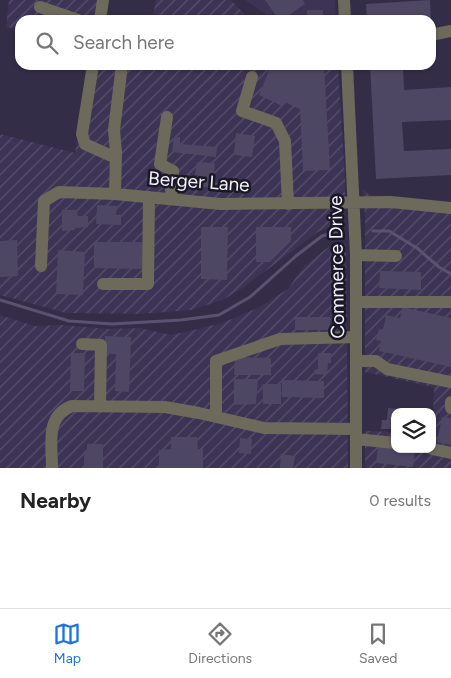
<!DOCTYPE html>
<html lang="en">
<head>
<meta charset="utf-8">
<style>
  body { margin:0; font-family:Figtree,sans-serif; background:#f2f2f2; color:#222 }
  .controls { position:absolute; right:15px; bottom:15px; display:grid; overflow:hidden; border-radius:10px; box-shadow:0 1px 4px #0004 }
  .controls button { width:45px; height:45px; display:grid; place-items:center; padding:0; border:0; border-bottom:1px solid #e0e0e0; background:#fff; color:#222; font:25px sans-serif }
  .list { margin:0; padding:0; list-style:none }
  h2 { display:flex; justify-content:space-between; align-items:center; height:65px; margin:0; padding:0 20px; font-size:21px }
  h2 small { font-size:16px; font-weight:400; color:#767676 }
  .icon { flex:none; width:28px; height:28px; fill:none; stroke:currentColor; stroke-width:2; stroke-linecap:round; stroke-linejoin:round }
  .map { position:relative; flex:none; width:451px; height:468px; overflow:hidden }
  .search { position:absolute; background:#fff; box-shadow:0 1px 4px #0004; left:15px; right:15px; top:15px; height:55px; display:flex; align-items:center; gap:12px; box-sizing:border-box; padding:0 18px; border-radius:15px; color:#767676; font-size:19px }
  .sheet { height:140px; background:#fff }
  nav { display:flex; justify-content:space-around; align-items:center; box-sizing:border-box; height:70px; border-top:1px solid #e0e0e0; background:#fff; font-size:14px; color:#767676 }
  nav a { display:grid; justify-items:center; gap:2px }
  nav .on { color:#1a73e8 }
  .map>svg:first-child { display:block }
  .built { fill:#3c3355 }
  .industrial { fill:url(#industrial-furrows) }
  .lines { fill:none; stroke-linecap:round; stroke-linejoin:round }
  .stream { stroke:#5b526f; stroke-width:3 }
  .building { fill:#4e4764 }
  .minor { stroke:#6d695b; stroke-width:12 }
  .labels { text-anchor:middle; stroke-width:5; stroke-linejoin:round; paint-order:stroke }
  .street-label { font-size:19px; fill:#f3f0fe; stroke:#1a1824 }
</style>
</head>
<body>
<div class="map">
<svg width="451" height="468" viewBox="0 0 451 468">
  <defs>
    <pattern id="industrial-furrows" width="10" height="10" patternUnits="userSpaceOnUse" patternTransform="scale(1.25)"><rect width="10" height="10" fill="#3c3355"/><path d="M-1 1l2-2M0 10L10 0M9 11l2-2" fill="none" stroke="#59516e"/></pattern>
  </defs>
  <rect width="100%" height="100%" fill="#342d48"/>
  <path class="built" d="M245,0H335L336,20H274Z"/>
  <path class="industrial" d="M9,0H99L95,20H20V29L6,27Z
    M156,0H231L250,20H152Z
    M88,65H334L338,67L345,179V224L334,225L318,232L244,287L223,300L191,310L140,314L66,313L0,295V134L75,153Z
    M363,188L369,195L451,204V468H365V431L395,432V449H432L434,389L433,387L365,372V219Z
    M346,244L348,468H0V315L34,326L61,325L108,329L140,328L171,335L198,329L222,323L258,308L288,289L304,266L330,246Z"/>
  <g class="lines">
    <path class="stream" d="M373,231H389L417,248L439,267L451,274
      M0,300L69,321L112,324L181,320L219,315L250,297L296,256L322,236L339,231"/>
  </g>
  <path class="building" d="M265,0H303L305,4L282,20H279Z
    M430,0L431,20H367L366,4Z
    M307,10H323V20H307Z
    M271,65L324,66L330,170L303,171L300,109L284,102L282,106L259,95Z
    M370,65H403L404,90L451,87V120L402,122L404,151L451,149V175L376,179Z
    M236,133L255,136L252,157L234,155Z
    M174,137H180V144L217,147L216,157L172,152Z
    M197,162L215,163L212,188L197,186L198,175H195Z
    M97,205L117,206L116,215H121V225L96,224Z
    M62,210H77L78,216H88V227L75,228V230L62,231Z
    M201,227H228L227,280L201,279Z
    M256,227H291V241L270,262H256Z
    M17,240L18,276L0,277V241Z
    M94,242H144V269L94,268Z
    M58,250L85,252L83,295L56,294Z
    M380,271L421,272V290L379,288Z
    M402,307L451,318V367L379,351L381,341L376,340L379,329L383,330L386,315L400,318Z
    M295,317H330V330H295Z
    M105,336L131,337L129,392L115,391L116,354H105Z
    M71,353H85L84,391H70Z
    M318,353H331V363H328L327,375L314,374V370H318Z
    M235,357L271,358V375H234Z
    M234,379H258L256,404L234,405Z
    M282,380L324,381V398L282,397Z
    M263,384H281V404H263Z
    M388,408L397,409V412H395V429H381L382,420H387Z
    M442,417L451,418V445L437,442Z
    M171,437H197L198,449H203V468H159V450L171,449Z
    M240,438L252,439L251,454L239,453Z
    M87,444H103V468H84V451H87Z
    M378,445L395,447V449H415L413,467L376,463Z
    M281,454L295,456L293,468H280Z"/>
  <g class="lines">
    <path class="minor" d="M344,0L345,20
      M40,7L78,20
      M100,20L103,0
      M431,35L451,31
      M93,65L82,134L85,144L116,158
      M347,65L356,255V468
      M252,77L242,111L276,123L285,141L288,204
      M167,117L160,164L173,171L171,189L172,199
      M115,194L116,152L114,130L122,65
      M356,255L396,256
      M41,266L44,201L59,192L115,194L221,204L391,202L451,208
      M103,284H148L149,197
      M356,302H451
      M82,344L101,345L100,406
      M356,361H376L387,369L451,382
      M451,402V408
      M216,417V361L280,339L356,337
      M356,439L395,443
      M432,449L451,453
      M52,468C52,444 45,416 72,406L165,407L199,413L264,428L356,429"/>
  </g>
  <g class="labels">
    <g class="street-label">
      <text transform="translate(199 181) rotate(4)" y="7">Berger Lane</text>
      <text transform="translate(336 267) rotate(-91)" y="7">Commerce Drive</text>
    </g>
  </g>
</svg>
<div class="controls">
<button><svg class="icon" aria-label="layers" viewBox="0 0 24 24"><path d="M12 4l9 5-9 5-9-5zM3 14l9 5 9-5"/></svg></button>
</div>
<div class="search"><svg class="icon" aria-label="search" viewBox="0 0 24 24"><circle cx="10" cy="10" r="6"/><path d="M15 15l6 6"/></svg>Search here</div>
</div>
<section class="sheet">
<h2>Nearby<small>0 results</small></h2>
<ul class="list">
</ul>
</section>
<nav>
<a class="on"><svg class="icon" aria-label="map" viewBox="0 0 24 24"><path d="M3 6l6-2 6 2 6-2v14l-6 2-6-2-6 2zM9 4v14M15 6v14"/></svg>Map</a>
<a><svg class="icon" aria-label="directions" viewBox="0 0 24 24"><path d="M12 3l9 9-9 9-9-9zM9 14v-3h6M13 9l2 2-2 2"/></svg>Directions</a>
<a><svg class="icon" aria-label="saved" viewBox="0 0 24 24"><path d="M7 4h10v16l-5-4-5 4z"/></svg>Saved</a>
</nav>
</body>
</html>
